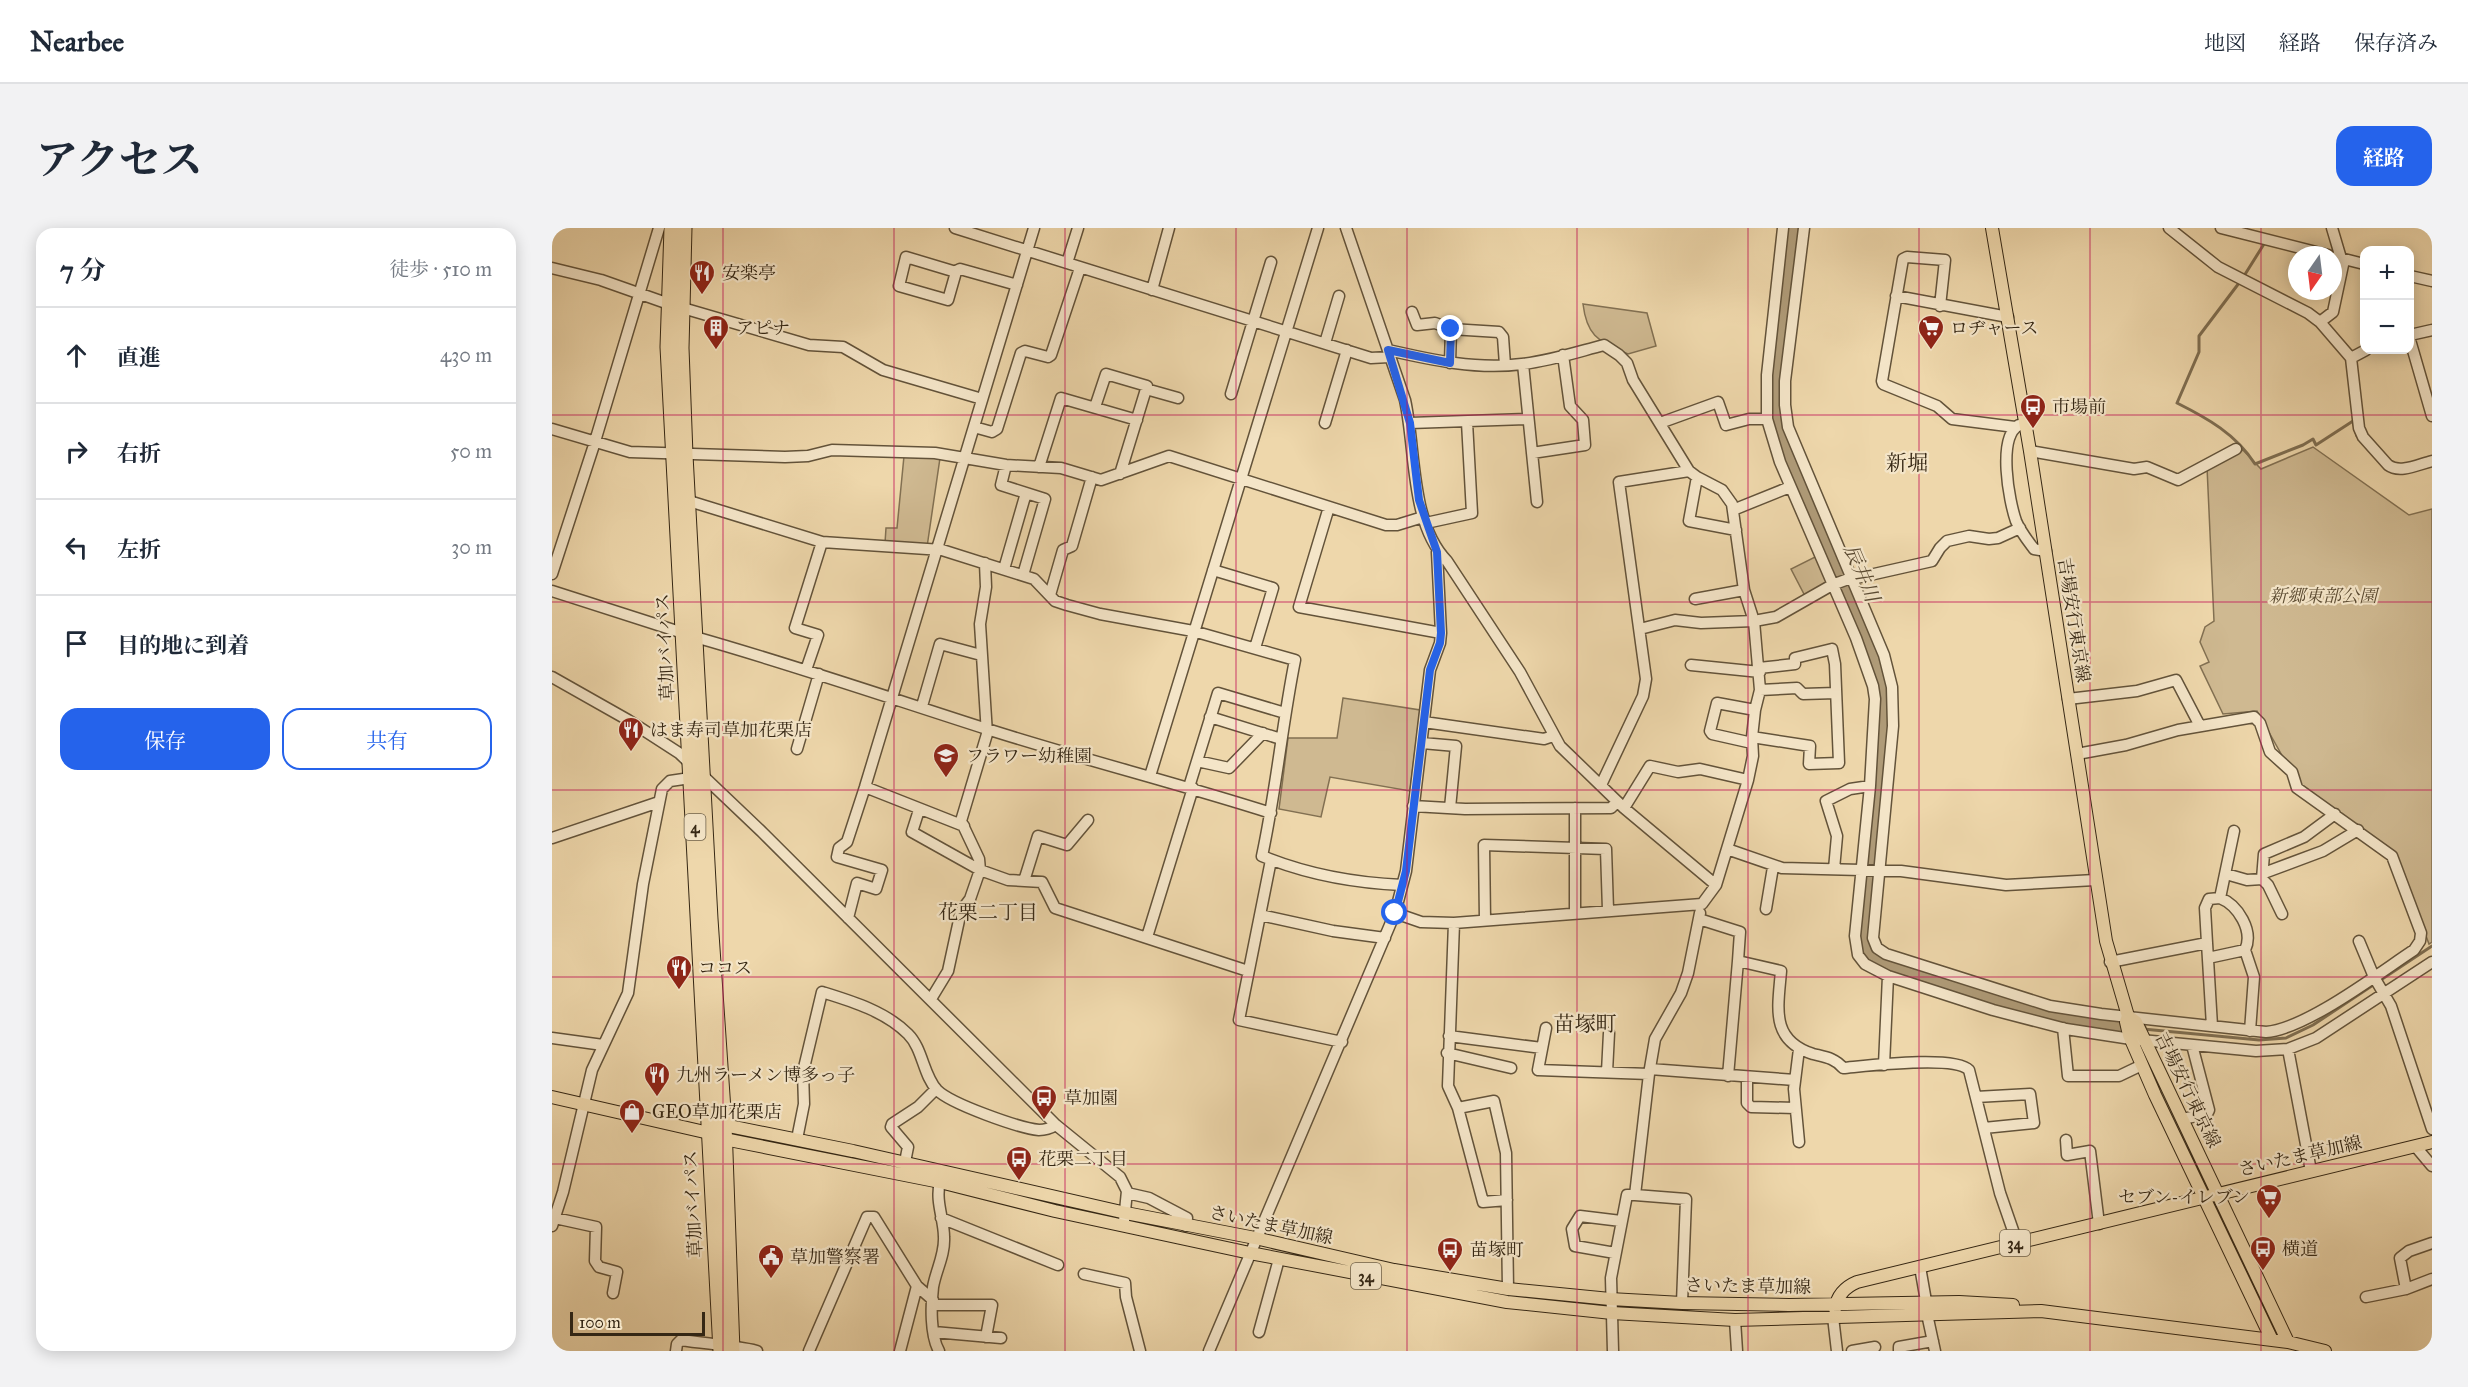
<!DOCTYPE html>
<html lang="ja">
<head>
<meta charset="utf-8">
<style>
  body { margin:0; font-family:"IM FELL Great Primer","Noto Serif JP",serif; background:#f2f2f3; color:#1f2937 }
  .controls { position:absolute; right:18px; top:18px; display:grid; overflow:hidden; border-radius:12px; box-shadow:0 3px 15px #0003 }
  .controls button { width:54px; height:54px; display:grid; place-items:center; padding:0; border:0; border-bottom:2px solid #e0e1e3; background:#fff; color:#1f2937; font:30px sans-serif }
  .compass { position:absolute; left:1736px; top:18px; width:54px; height:54px; border-radius:50%; background:#fff; box-shadow:0 3px 15px #0003; rotate:194deg }
  .scale { position:absolute; left:18px; bottom:15px; width:135px; box-sizing:border-box; padding-left:6px; border:3px solid #352714; border-top:0; font-size:16px; line-height:21px; white-space:nowrap; color:#352714; -webkit-text-stroke:4px #f4e5c8; paint-order:stroke }
  .stop { position:absolute; width:18px; height:18px; margin:-14px; border:4px solid #2563eb; border-radius:50%; background:#fff }
  .stop.end { background:#2563eb; border-color:#fff; box-shadow:0 2px 6px #0008 }
  .list { margin:0; padding:0; list-style:none }
  h2 { display:flex; justify-content:space-between; align-items:center; height:78px; margin:0; padding:0 24px; font-size:26px }
  h2 small { font-size:20px; font-weight:400; color:#747a83 }
  .list li { display:grid; grid-template-columns:39px 1fr auto; gap:18px; align-items:center; box-sizing:border-box; height:96px; padding:0 24px; border-top:2px solid #e0e1e3 }
  .list b { display:block; font-size:22px; white-space:nowrap }
  .list em { font-size:20px; font-style:normal; color:#747a83 }
  .actions { display:flex; gap:12px; padding:18px 24px }
  .actions a { flex:1; padding:14px 0; border:2px solid #2563eb; border-radius:18px; text-align:center; font-size:21px; color:#2563eb }
  .actions .main { background:#2563eb; color:#fff }
  .icon { flex:none; width:33px; height:33px; fill:none; stroke:currentColor; stroke-width:2; stroke-linecap:round; stroke-linejoin:round }
  .map { position:relative; flex:none; width:1880px; height:1123px; overflow:hidden; border-radius:18px }
  header { display:flex; align-items:center; gap:36px; box-sizing:border-box; height:84px; padding:0 30px; background:#fff; border-bottom:2px solid #e0e1e3 }
  header strong { font-size:28px }
  nav { display:flex; gap:33px; margin-inline-start:auto; font-size:21px }
  .intro { display:flex; align-items:center; justify-content:space-between; box-sizing:border-box; height:144px; padding:0 36px }
  h1 { margin:0; font-size:42px }
  .button { padding:15px 27px; border-radius:18px; background:#2563eb; color:#fff; font-size:21px; font-weight:700 }
  main { display:flex; gap:36px; padding:0 36px }
  aside { flex:1; background:#fff; border-radius:18px; box-shadow:0 3px 15px #0003 }
  .map>svg:first-child { display:block }
  .green { fill:#cfb991; stroke:#827052; stroke-width:1.5 }
  .lines { fill:none; stroke-linecap:round; stroke-linejoin:round }
  .stream { stroke:#7e6d50; stroke-width:3 }
  .river { stroke:#af9b78; stroke-width:16 }
  .minor-casing { stroke:#63533a; stroke-width:13 }
  .major-casing { stroke:#352714; stroke-width:14 }
  .highway-casing { stroke:#352714; stroke-width:17 }
  .minor { stroke:#f4e5c8; stroke-width:10 }
  .major { stroke:#eed7ab; stroke-width:12 }
  .highway { stroke:#eed7ab; stroke-width:15 }
  .route { stroke:#2563eb; stroke-width:8 }
  .grid { fill:none; stroke:#c2185b; stroke-width:1.5; stroke-opacity:0.55 }
  .labels { text-anchor:middle; stroke-width:4.5; stroke-linejoin:round; paint-order:stroke }
  .shield { fill:#f4e5c8; stroke:#6e604a; stroke-width:1.5 }
  .shield-label { font-size:16px; font-weight:bold; fill:#352714 }
  .poi-label { font-size:18px; fill:#352714; stroke:#f4e5c8; text-anchor:start }
  .park-label { font-size:18px; font-style:italic; fill:#5c4c33; stroke:#f4e5c8 }
  .street-label { font-size:18px; fill:#352714; stroke:#f4e5c8 }
  .water-label { font-size:20px; font-style:italic; fill:#5a4a32; stroke:#f4e5c8 }
  .neighbourhood-label { font-size:20px; fill:#352714; stroke:#f4e5c8 }
  .quarter-label { font-size:21px; fill:#352714; stroke:#f4e5c8 }
</style>
</head>
<body>
<header>
<strong>Nearbee</strong>
<nav><a>地図</a><a>経路</a><a>保存済み</a></nav>
</header>
<div class="intro"><h1>アクセス</h1><a class="button">経路</a></div>
<main>
<aside>
<h2>7 分<small>徒歩 · 510 m</small></h2>
<ul class="list">
<li><svg class="icon" aria-label="ahead" viewBox="0 0 24 24"><path d="M12 20V5M6 11l6-6 6 6"/></svg><div><b>直進</b></div><em>430 m</em></li>
<li><svg class="icon" aria-label="right" viewBox="0 0 24 24"><path d="M7 20v-9h11M14 6l5 5-5 5"/></svg><div><b>右折</b></div><em>50 m</em></li>
<li><svg class="icon" aria-label="left" viewBox="0 0 24 24"><path d="M17 20v-9H6M10 6l-5 5 5 5"/></svg><div><b>左折</b></div><em>30 m</em></li>
<li><svg class="icon" aria-label="arrive" viewBox="0 0 24 24"><path d="M6 21V4h12l-3 4 3 4H6"/></svg><div><b>目的地に到着</b></div></li>
</ul>
<div class="actions"><a class="main">保存</a><a>共有</a></div>
</aside>
<div class="map">
<svg width="1880" height="1123" viewBox="0 0 1880 1123">
  <rect width="100%" height="100%" fill="#eed7ab"/>
  <filter id="stains"><feTurbulence type="fractalNoise" baseFrequency=".00333" numOctaves="4"/><feColorMatrix values="0 0 0 0 .2 0 0 0 0 .09 0 0 0 0 .02 0 0 0 .5 -.17"/></filter>
  <radialGradient id="worn" r=".72"><stop offset=".6" stop-color="#630" stop-opacity="0"/><stop offset="1" stop-color="#630" stop-opacity=".3"/></radialGradient>
  <path class="green" d="M1031,76L1095,85L1104,118L1076,126C1048,113 1035,110 1031,76Z
    M1761,219L1857,287L1880,281V714L1877,716L1843,624L1746,556L1705,483L1671,486L1648,438L1657,434L1648,414L1653,399L1662,393L1655,239L1691,222L1709,241Z
    M352,228L388,230L375,319L333,315L334,300H345Z
    M1265,328L1275,353L1274,357L1253,368L1239,341Z
    M791,470L868,482L858,563L778,549L769,589L727,581L736,510H785Z
    M309,930L546,983L545,985L329,937Z"/>
  <g class="lines">
    <path class="stream" d="M1692,48L1712,16
      M1687,55L1647,108V124L1625,175C1655,190 1684,206 1703,236L1751,217L1761,211L1764,217L1801,193L1805,208
      M1591,801L1707,812L1734,810L1761,797L1880,718"/>
    <path class="river" d="M1243,0L1223,160L1227,205L1320,422L1331,458L1333,482L1312,720L1316,727L1327,735L1470,780L1523,792L1587,801"/>
    <defs>
      <path id="minor" d="M403,0L819,130L837,129
        M794,0L853,172C864,222 858,295 895,333L968,444L1008,518L1072,580L1164,657
        M1231,0L1215,147V191L1228,234L1304,410L1321,458L1323,471L1318,558L1303,708L1306,727L1313,736L1336,748L1441,782L1514,801L1579,811L1704,823L1736,821L1764,810L1880,734
        M1252,0L1233,153V177L1236,199L1332,427L1340,459L1341,498L1321,710L1325,720L1334,726L1498,778L1549,786L1714,804C1754,801 1827,745 1862,722L1868,713L1869,705L1840,628L1745,560L1740,544L1718,524L1708,495L1702,489L1626,502L1574,517L1525,526
        M1617,0L1666,39L1756,85L1768,94L1799,130L1807,200L1811,209L1836,237C1848,246 1867,236 1880,233
        M1669,0L1776,27
        M1784,29L1812,36
        M515,35L526,0
        M0,40L49,52L117,76L257,117L291,119L331,142L430,171
        M404,44L354,29L347,58L396,72L404,44V43L408,41L465,57
        M1858,48L1880,53
        M600,62L617,0
        M1344,68L1456,89
        M1388,78L1393,32L1355,29L1351,31L1330,153L1331,156L1385,178L1400,191L1463,199
        M860,84L865,97L883,95L899,101L898,135
        M1768,94L1781,84L1791,37L1780,0
        M899,101L947,104L951,109L953,137
        M1858,107L1880,102
        M1858,112L1880,188
        M773,115L787,68
        M836,122C880,132 925,142 970,136C998,133 1025,124 1052,117L1067,127L1075,135L1081,152L1137,243L1145,249L1170,262L1180,276L1192,362L1202,393L1208,462L1203,482L1200,509L1201,528L1196,552L1164,657L1150,676L902,695L869,694L843,685
        M1799,130L1814,122
        M971,136L985,274
        M594,161L626,170
        M679,166L719,34
        M543,179L554,146L595,158L568,246
        M773,195L795,122
        M858,195L976,191
        M1108,195L1166,174L1174,197L1197,191H1215
        M1467,197C1445,209 1457,273 1464,293C1468,303 1476,313 1482,321L1494,323
        M422,199L440,204L445,201L469,125L473,123L496,129L499,127L528,40
        M0,201L78,224L233,229L256,228L280,222L383,225L454,237L509,240L549,252L617,228L834,297H845L871,289
        M1478,223L1582,241L1595,239L1626,252L1684,221
        M980,225L1033,217L1031,192L1018,178L1011,127
        M454,237L449,257L493,271L471,347
        M487,239L509,170L585,192
        M1145,249L1137,293L1184,302
        M137,273L270,314L390,322L482,351L503,373L515,377L548,386L641,403L743,432C730,497 724,563 710,628C754,646 803,655 850,657
        M777,279L747,379L889,405
        M1181,282L1238,259
        M874,295L920,285L915,194
        M452,341L474,265
        M661,342L721,360L703,420
        M0,346L41,220L107,0
        M1300,351L1380,333L1388,320L1395,313L1417,308L1437,311L1446,310L1468,300
        M0,363L131,405
        M498,367L511,322L520,318L540,249
        M1143,371L1192,362
        M1088,401L1123,392L1149,395L1202,393L1224,389L1280,357L1299,350
        M143,409C242,437 338,470 435,501C529,531 625,555 719,585
        M1139,437L1208,444
        M254,442L266,407L243,400L270,314
        M0,449L76,492L127,525L210,604L504,897L568,949L575,963L572,993
        M1208,462L1245,460L1251,466L1284,465
        M1516,471L1585,463L1624,452L1648,498
        M370,478L388,416L429,427
        M658,489L729,511
        M872,494L992,511L1001,508
        M1200,509L1258,518L1257,536L1287,535L1283,436L1280,421L1243,430V436L1207,440
        M870,515L904,518L898,580
        M1200,515L1160,506L1158,503L1165,475L1203,482
        M245,521L267,446
        M645,533L677,540L711,505
        M598,548L766,0
        M1049,557L1091,468L1094,451L1067,254L1137,243
        M313,559L412,598
        M637,559L666,465L733,485
        M861,578L913,581L1059,580L1065,574
        M1023,580V685
        M1072,580L1098,538L1126,544L1148,541L1196,552
        M367,582L360,604L428,642L456,652L490,654L503,680L696,743
        M0,610L107,574
        M1175,621L1230,640L1349,643L1454,657L1543,652
        M719,632L687,792L790,814
        M1282,641L1285,608L1274,573L1298,561L1318,558
        M1712,645L1771,623L1806,602
        M1674,646L1695,652L1710,651
        M472,653L486,608L515,617L536,592
        M1214,681L1221,639
        M1730,686L1716,657L1710,651L1712,626L1752,609L1783,586
        M708,687L781,703L833,710
        M296,690L305,655L324,661L330,642L285,629L287,620L295,614L313,559L482,0
        M1147,691L1188,704L1186,733L1229,743C1226,780 1218,812 1261,826C1273,829 1283,830 1291,840C1314,838 1402,827 1417,842L1448,965L1465,1014
        M933,692L932,617L1054,621L1056,682
        M902,695L896,858L906,880L931,974L955,972
        M595,709L641,560
        M1807,713L1822,749L1839,778L1880,901
        M1655,715L1653,680L1657,671L1668,670L1682,603
        M1693,722L1702,749L1698,803
        M1656,730L1693,722C1702,703 1686,677 1668,670
        M1558,734L1655,715L1660,798
        M379,771L396,743L409,683L418,671L428,642L427,631L409,593L435,506L428,396L434,359L433,335
        M994,800L986,842L1097,846
        M1511,800L1516,848H1567L1590,837
        M897,808L990,820
        M0,810L51,817
        M1247,821L1242,861L1247,914
        M1736,821L1759,943
        M895,825L959,840
        M1332,837L1336,748
        M1098,841L1243,852
        M1055,844L1057,805
        M1176,848L1186,733
        M1195,849V875L1199,879L1243,880
        M1424,869L1478,866L1482,895L1432,900
        M906,880L942,873L954,925L956,1061
        M1630,891L1655,886L1657,882L1640,817
        M245,911L252,876L251,844L270,764C299,773 333,783 356,806C371,821 371,847 385,862C399,876 467,900 487,902C494,902 499,900 504,897
        M1514,912L1515,927L1538,923L1547,996
        M1864,919L1880,938
        M353,934L356,919L339,899L340,896L366,879L384,861
        M575,965L597,970L635,990L634,998
        M1083,967L1134,971L1130,1075
        M3,990L44,999L43,1033L47,1039L65,1044L61,1065
        M389,990L506,1037
        M0,998L11,964L40,842L76,765L91,656L110,561L118,553L145,549
        M1063,1025L1023,1018L1020,1001L1028,988L1069,993
        M1368,1039L1374,1073
        M532,1046L573,1055L574,1069L588,1123
        M1854,1061L1848,1030L1857,1023L1880,1015
        M1814,1069L1854,1061L1880,1051
        M381,1077H440L434,1109
        M1375,1086L1383,1123
        M1281,1089L1285,1123
        M1183,1092L1185,1123
        M382,1104L449,1110
        M707,1104L727,1031
        M124,1123L125,1116L129,1112C155,1116 180,1117 205,1123
        M257,1123L315,989H322L365,1058L381,1072
        M348,1123L365,1058
        M387,1123C378,1107 379,1077 381,1059C384,1042 393,1027 392,1009C392,991 383,973 388,954
        M657,1123L843,685L854,643L878,442L888,415L889,405L885,324
        M1061,1123L1059,1050L1075,967H1083L1097,846L1103,811L1129,765L1136,745L1148,685
        M1300,1123L1323,1119
        M1347,1123V1119L1381,1113"/>
      <path id="major" d="M1440,0L1478,223L1554,713L1576,788L1584,794L1736,1114
        M1576,788L1574,794L1577,807L1603,867L1720,1112
        M0,869L157,905L172,911L388,954L503,983L698,1025L955,1074L1060,1085L1183,1092L1489,1083L1736,1114L1773,1123
        M166,900L172,897L301,923L574,985L703,1010L842,1042L956,1061L1058,1071L1130,1075L1237,1077L1407,1074L1461,1077
        M1283,1081C1285,1068 1293,1059 1305,1054L1880,914"/>
      <path id="highway" d="M120,0L116,119L169,1123
        M132,0L129,120L133,227L158,691L172,897L180,1123"/>
    </defs>
    <use href="#minor" class="minor-casing"/>
    <use href="#major" class="major-casing"/>
    <use href="#highway" class="highway-casing"/>
    <use href="#minor" class="minor"/>
    <use href="#major" class="major"/>
    <use href="#highway" class="highway"/>
  </g>
  <g class="lines">
    <path class="route" d="M843,685L854,643L878,442L888,415L889,405L885,324L867,272L858,195L836,122L898,135L899,101"/>
  </g>
  <path class="grid" d="M171,0V1123M342,0V1123M513,0V1123M684,0V1123M855,0V1123M1025,0V1123M1196,0V1123M1367,0V1123M1538,0V1123M1709,0V1123M0,187H1880M0,374H1880M0,562H1880M0,749H1880M0,936H1880"/>
  <defs>
    <symbol id="restaurant-pin" viewBox="-11 -11 22 30"><path d="M0 17L-7.5 6A9.5 9.5 0 1 1 7.5 6Z" fill="#8f2418" stroke="#f4e5c8"/><path d="M-5-6h1v4h1v-4h1v4h1v-4h1v5L-1.5 .5V6h-2V.5L-5-1ZM5-6V6H3V1.5H1.5Q1.5-4 5-6Z" fill="#fff"/></symbol>
    <symbol id="building-pin" viewBox="-11 -11 22 30"><path d="M0 17L-7.5 6A9.5 9.5 0 1 1 7.5 6Z" fill="#8f2418" stroke="#f4e5c8"/><path d="M-4-6H4V6H1V3H-1V6H-4ZM-2.5-4.3h1.7v1.8h-1.7ZM.8-4.3h1.7v1.8H.8ZM-2.5-1h1.7V.8h-1.7ZM.8-1h1.7V.8H.8Z" fill="#fff"/></symbol>
    <symbol id="supermarket-pin" viewBox="-11 -11 22 30"><path d="M0 17L-7.5 6A9.5 9.5 0 1 1 7.5 6Z" fill="#8f2418" stroke="#f4e5c8"/><path d="M-6-5.5h2.5l.6 2H6L4.5 2H-2.5L-4.4-4H-6ZM-1.5 3.2a1.3 1.3 0 1 0 .1 0ZM3 3.2a1.3 1.3 0 1 0 .1 0Z" fill="#fff"/></symbol>
    <symbol id="bus-pin" viewBox="-11 -11 22 30"><path d="M0 17L-7.5 6A9.5 9.5 0 1 1 7.5 6Z" fill="#8f2418" stroke="#f4e5c8"/><path d="M-5-6H5V4H4V6H2V4H-2V6H-4V4H-5ZM-3.5-4V0h7V-4ZM-3.5 1.2v1.5H-2V1.2ZM2 1.2v1.5H3.5V1.2Z" fill="#fff"/></symbol>
    <symbol id="school-pin" viewBox="-11 -11 22 30"><path d="M0 17L-7.5 6A9.5 9.5 0 1 1 7.5 6Z" fill="#8f2418" stroke="#f4e5c8"/><path d="M0-5L7-2L0 1L-7-2ZM-4 1L0 2.5L4 1V4Q0 6-4 4Z" fill="#fff"/></symbol>
    <symbol id="shop-pin" viewBox="-11 -11 22 30"><path d="M0 17L-7.5 6A9.5 9.5 0 1 1 7.5 6Z" fill="#8f2418" stroke="#f4e5c8"/><path d="M-5-2.5h2.3a2.7 3.5 0 0 1 5.4 0H5L5.5 6h-11ZM-1.5-2.5h3a1.5 2.3 0 0 0-3 0Z" fill="#fff"/></symbol>
    <symbol id="civic-pin" viewBox="-11 -11 22 30"><path d="M0 17L-7.5 6A9.5 9.5 0 1 1 7.5 6Z" fill="#8f2418" stroke="#f4e5c8"/><path d="M-.6-6.5H3V-4.5H.6V-3L4-1V1h2V6H-6V1h2V-1L-.6-3ZM-1.2 2.5V6h2.4V2.5Z" fill="#fff"/></symbol>
  </defs>
  <g fill-rule="evenodd">
    <use href="#restaurant-pin" x="135" y="30" width="30" height="40"/>
    <use href="#building-pin" x="149" y="85" width="30" height="40"/>
    <use href="#supermarket-pin" x="1364" y="85" width="30" height="40"/>
    <use href="#bus-pin" x="1466" y="164" width="30" height="40"/>
    <use href="#restaurant-pin" x="64" y="487" width="30" height="40"/>
    <use href="#school-pin" x="379" y="513" width="30" height="40"/>
    <use href="#restaurant-pin" x="112" y="725" width="30" height="40"/>
    <use href="#restaurant-pin" x="90" y="832" width="30" height="40"/>
    <use href="#bus-pin" x="477" y="855" width="30" height="40"/>
    <use href="#shop-pin" x="65" y="869" width="30" height="40"/>
    <use href="#bus-pin" x="452" y="916" width="30" height="40"/>
    <use href="#supermarket-pin" x="1702" y="954" width="30" height="40"/>
    <use href="#bus-pin" x="1696" y="1006" width="30" height="40"/>
    <use href="#bus-pin" x="883" y="1007" width="30" height="40"/>
    <use href="#civic-pin" x="204" y="1014" width="30" height="40"/>
  </g>
  <g class="labels">
    <g class="shield">
      <rect x="132.5" y="586" width="21" height="26" rx="4.5"/>
      <rect x="1448" y="1002" width="30" height="26" rx="4.5"/>
      <rect x="799" y="1035" width="30" height="26" rx="4.5"/>
    </g>
    <g class="shield-label">
      <text x="143" y="605">4</text>
      <text x="1463" y="1021">34</text>
      <text x="814" y="1054">34</text>
    </g>
    <g class="poi-label">
      <text x="170" y="51">安楽亭</text>
      <text x="184" y="106">アピナ</text>
      <text x="1398" y="106">ロヂャース</text>
      <text x="1500" y="185">市場前</text>
      <text x="98" y="508">はま寿司草加花栗店</text>
      <text x="414" y="534">フラワー幼稚園</text>
      <text x="146" y="746">ココス</text>
      <text x="124" y="853">九州ラーメン博多っ子</text>
      <text x="512" y="876">草加園</text>
      <text x="100" y="890">GEO草加花栗店</text>
      <text x="486" y="937">花栗二丁目</text>
      <text x="1698" y="975" text-anchor="end">セブン-イレブン</text>
      <text x="1730" y="1027">横道</text>
      <text x="918" y="1028">苗塚町</text>
      <text x="238" y="1035">草加警察署</text>
    </g>
    <g class="park-label">
      <text x="1771" y="374">新郷東部公園</text>
    </g>
    <g class="street-label">
      <text transform="translate(1522 392) rotate(81)" y="6">吉場安行東京線</text>
      <text transform="translate(113 419) rotate(-93)" y="6">草加バイパス</text>
      <text transform="translate(1636 862) rotate(64)" y="6">吉場安行東京線</text>
      <text transform="translate(1748 928) rotate(-13)" y="6">さいたま草加線</text>
      <text transform="translate(141 976) rotate(-93)" y="6">草加バイパス</text>
      <text transform="translate(719 997) rotate(12)" y="6">さいたま草加線</text>
      <text transform="translate(1196 1058) rotate(1)" y="6">さいたま草加線</text>
    </g>
    <g class="water-label">
      <text transform="translate(1310 345) rotate(67)" y="7">辰井川</text>
    </g>
    <g class="neighbourhood-label">
      <text x="436" y="691">花栗二丁目</text>
    </g>
    <g class="quarter-label">
      <text x="1355" y="242">新堀</text>
      <text x="1033" y="803">苗塚町</text>
    </g>
  </g>
  <rect width="100%" height="100%" filter="url(#stains)"/>
  <rect width="100%" height="100%" fill="url(#worn)"/>
</svg>
<div class="controls">
<button>+</button>
<button>−</button>
</div>
<svg class="compass" viewBox="-18 -18 36 36"><path d="M0-13l5 13h-10z" fill="#e53935"/><path d="M0 13l5-13h-10z" fill="#747a83"/></svg>
<div class="scale">100 m</div>
<div class="stop" style="left:843px;top:685px"></div>
<div class="stop end" style="left:899px;top:101px"></div>
</div>
</main>
</body>
</html>
